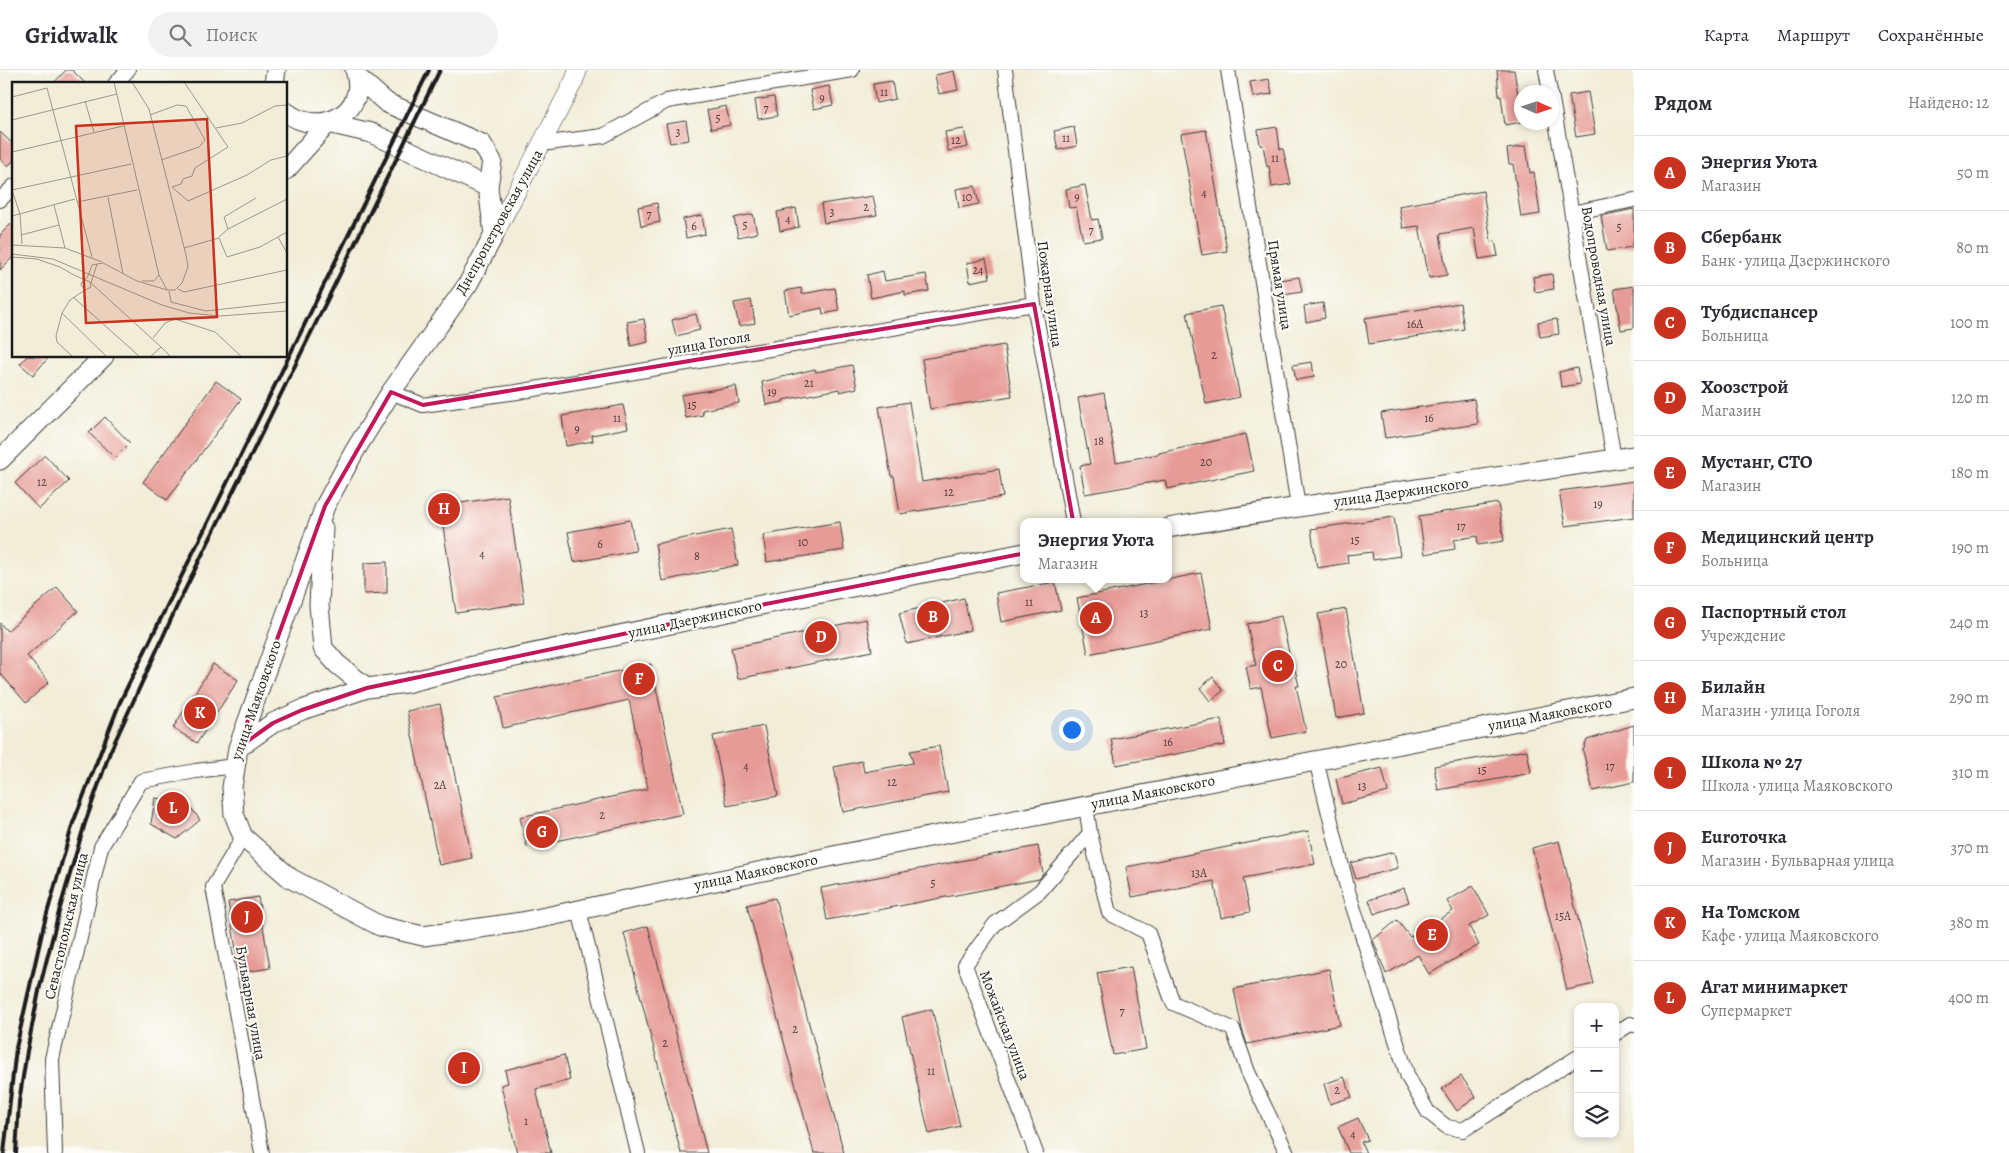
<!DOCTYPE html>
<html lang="ru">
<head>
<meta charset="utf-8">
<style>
  body { margin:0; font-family:Alegreya,serif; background:#f2f2f3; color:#2b2b33 }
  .controls { position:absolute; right:15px; bottom:15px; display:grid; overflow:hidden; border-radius:10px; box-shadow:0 2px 8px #0003 }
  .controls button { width:45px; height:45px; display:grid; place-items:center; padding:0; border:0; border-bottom:1px solid #e1e1e2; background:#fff; color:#2b2b33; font:25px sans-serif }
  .compass { position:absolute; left:1514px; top:15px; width:45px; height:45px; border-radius:50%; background:#fff; box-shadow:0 2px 8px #0003; rotate:93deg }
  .you { position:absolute; left:1071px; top:659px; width:18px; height:18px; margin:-12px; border:4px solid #fff; border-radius:50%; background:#1a73e8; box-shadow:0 0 0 8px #1a73e833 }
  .badge { display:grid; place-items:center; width:32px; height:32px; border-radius:50%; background:#c8321e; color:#fff; font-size:16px; font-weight:700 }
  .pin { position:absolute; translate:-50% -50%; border:2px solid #fff; box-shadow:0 1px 5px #0006 }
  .popup { position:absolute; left:1020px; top:448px; width:152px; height:65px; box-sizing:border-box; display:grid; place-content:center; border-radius:10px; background:#fff; filter:drop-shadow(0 1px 4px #0005); font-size:16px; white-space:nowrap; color:#7c7c81 }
  .popup b { font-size:19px; color:#2b2b33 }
  .popup::after { content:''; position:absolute; left:50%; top:100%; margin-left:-10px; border:10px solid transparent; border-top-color:#fff }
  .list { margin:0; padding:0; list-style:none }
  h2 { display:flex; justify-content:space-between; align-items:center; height:65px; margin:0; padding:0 20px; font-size:21px }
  h2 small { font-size:16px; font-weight:400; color:#7c7c81 }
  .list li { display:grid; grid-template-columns:32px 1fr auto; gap:15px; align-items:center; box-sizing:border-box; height:75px; padding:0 20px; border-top:1px solid #e1e1e2 }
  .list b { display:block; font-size:19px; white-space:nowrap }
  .list p { margin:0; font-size:16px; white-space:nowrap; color:#7c7c81 }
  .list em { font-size:16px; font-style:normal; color:#7c7c81 }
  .icon { flex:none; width:28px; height:28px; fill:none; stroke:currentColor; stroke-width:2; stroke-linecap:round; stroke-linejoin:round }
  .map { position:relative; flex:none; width:1634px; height:1083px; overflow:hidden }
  header { display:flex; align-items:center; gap:30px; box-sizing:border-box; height:70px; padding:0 25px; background:#fff; border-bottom:1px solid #e1e1e2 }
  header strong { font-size:24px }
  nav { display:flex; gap:28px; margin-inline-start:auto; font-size:18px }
  .search { width:350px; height:45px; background:#f2f2f3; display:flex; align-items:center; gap:12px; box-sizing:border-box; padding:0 18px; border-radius:28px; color:#7c7c81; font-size:19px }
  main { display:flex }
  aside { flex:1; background:#fff }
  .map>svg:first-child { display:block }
  .building { fill:#e79b97 }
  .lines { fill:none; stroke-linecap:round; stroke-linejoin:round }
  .minor-casing { stroke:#3c3b38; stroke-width:16 }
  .tertiary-casing { stroke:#3c3b38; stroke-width:19 }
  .secondary-casing { stroke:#3c3b38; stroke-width:21 }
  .minor { stroke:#fff; stroke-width:14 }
  .tertiary { stroke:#fff; stroke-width:18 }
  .secondary { stroke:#fff; stroke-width:19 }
  .rail { stroke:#1c1c1c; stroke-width:4 }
  .marked { fill:none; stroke:#c2185b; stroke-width:4; stroke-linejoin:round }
  .labels { text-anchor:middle; stroke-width:4; stroke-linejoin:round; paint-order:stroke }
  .number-label { font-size:12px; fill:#4f3c3b }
  .street-label { font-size:15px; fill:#1c1c1c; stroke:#fdfcf7 }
  .inset-road { fill:none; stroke:#9c998d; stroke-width:1 }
  .view { fill:#c8321e; fill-opacity:0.15; stroke:#c8321e; stroke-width:2.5 }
  .inset-edge { fill:none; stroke:#1c1c1c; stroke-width:2.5 }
</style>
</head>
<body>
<header>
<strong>Gridwalk</strong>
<div class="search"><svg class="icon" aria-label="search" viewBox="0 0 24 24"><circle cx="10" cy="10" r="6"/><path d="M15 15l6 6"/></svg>Поиск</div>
<nav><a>Карта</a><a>Маршрут</a><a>Сохранённые</a></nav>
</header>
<main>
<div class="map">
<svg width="1634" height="1083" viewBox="0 0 1634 1083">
  <rect width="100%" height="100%" fill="#fdfcf7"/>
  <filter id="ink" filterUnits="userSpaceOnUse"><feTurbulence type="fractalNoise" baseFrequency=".02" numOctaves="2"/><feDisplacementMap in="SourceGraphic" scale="10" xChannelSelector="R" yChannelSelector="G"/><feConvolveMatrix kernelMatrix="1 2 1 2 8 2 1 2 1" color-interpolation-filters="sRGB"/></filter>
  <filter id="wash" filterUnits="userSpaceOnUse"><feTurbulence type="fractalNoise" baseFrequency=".0096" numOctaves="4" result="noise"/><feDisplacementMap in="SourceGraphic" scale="20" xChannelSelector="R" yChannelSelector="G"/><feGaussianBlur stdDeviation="1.12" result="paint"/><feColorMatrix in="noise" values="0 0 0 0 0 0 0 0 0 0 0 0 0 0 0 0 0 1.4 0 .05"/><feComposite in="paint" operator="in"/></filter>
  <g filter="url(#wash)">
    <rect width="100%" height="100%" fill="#f1edd8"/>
    <g id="blocks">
      <path class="building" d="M66,0H72L86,14H53Z
        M1497,0H1514L1520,37H1522V52L1505,55L1501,26L1499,27Z
        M954,1L958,20L939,24L935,5Z
        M1269,9L1272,24L1253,27L1250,12Z
        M892,11L895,29L876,33L873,14Z
        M829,16L833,35L814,39L810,20Z
        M1588,22L1595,64L1576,67L1569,25Z
        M774,27L777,46L758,49L755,30Z
        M726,36L730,55L711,59L707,40Z
        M686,51L689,70L670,73L666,54Z
        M1074,57L1077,76L1058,80L1054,61Z
        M1277,57L1280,79H1283L1291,114L1272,117L1269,96L1267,97L1263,75H1260L1258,60Z
        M964,59L968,77L948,81L945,62Z
        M1206,60L1227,181L1202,185L1181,64Z
        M0,62L14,75V90L8,96L0,89Z
        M1526,76L1530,103L1534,102L1540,144L1521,147L1513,94H1509L1507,79Z
        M1085,115L1092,150L1098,149L1102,168L1083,171L1076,137L1069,138L1066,119Z
        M975,116L979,134L959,138L956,119Z
        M1483,121L1491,172L1495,171L1498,186L1479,189L1474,158L1440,164L1447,205L1429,208L1419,156L1403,158L1399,136Z
        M873,126L877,145L824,153L821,134Z
        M657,133L660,152L641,156L638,137Z
        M796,138L799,157L780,161L777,142Z
        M1634,139V173H1632V177L1607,181L1601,146Z
        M753,144L757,163L738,167L734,148Z
        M702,145L705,164L686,168L683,149Z
        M14,151V186L0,200V165Z
        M986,189L990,208L970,212L967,193Z
        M883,201L885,211L926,204L929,221L905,225V221L871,228L867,205Z
        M1552,204L1554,219L1535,222L1533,207Z
        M1299,207L1302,222L1283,225L1280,210Z
        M1634,216V258L1621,260L1614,219Z
        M801,218L802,224L835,218L839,241L823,244L822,238L789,245L785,221Z
        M751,230L755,253L739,256L734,233Z
        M1323,233L1325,248L1306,252L1304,236Z
        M1460,233L1464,259L1369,274L1365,248Z
        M1221,236L1240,327L1206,334L1187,243Z
        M696,244L700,260L676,266L672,250Z
        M644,249L648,272L631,276L627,252Z
        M1557,249L1559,264L1540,267L1538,252Z
        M1004,275L1012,326L930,339L922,289Z
        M27,286H50L33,305L20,294Z
        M1312,292L1314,307L1296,310L1293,295Z
        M852,295L857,318L840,322L839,319L783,330V332L766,335L762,312L815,299L816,302Z
        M1577,298L1580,314L1561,317L1559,302Z
        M216,311L241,329L167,430L143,412Z
        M736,316L739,333L702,340L703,345L686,348L681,325Z
        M1104,323L1116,392L1159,384V383L1246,364L1254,401L1167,419L1165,410L1085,424L1080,396L1090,394L1078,328Z
        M1474,329L1478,354L1385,368L1381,343Z
        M909,332L922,412L999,399L1003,427L900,444L894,406H891L879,337Z
        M623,335L628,358L592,365L593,371L566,376L562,346Z
        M105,347L130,373L115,388L89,363Z
        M45,385L69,411L39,439L15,413Z
        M1634,411V447L1565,456L1559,421Z
        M508,426L524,533L456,543L440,436Z
        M1498,433L1504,471L1478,475L1477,466L1454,470L1455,479L1425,484L1419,446Z
        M1394,447L1400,486L1373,490L1372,482L1347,485L1348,493L1317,498L1311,459Z
        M630,450L636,481L574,492L568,462Z
        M840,452L844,480L767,492L763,465Z
        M731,459L738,495L662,511L655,474Z
        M387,492V523L364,524V493Z
        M1201,503L1212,559L1088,584L1077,528Z
        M1055,512L1061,540L1001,552L996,523Z
        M57,517L78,541L27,586L49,612L26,633L0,603V553L7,561Z
        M964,528L971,560L907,574L899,543Z
        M1346,539L1364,643L1336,648L1318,544Z
        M1281,546L1290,587H1292L1299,616H1296L1306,661L1272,668L1261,617L1251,619L1246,597L1256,595L1247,554Z
        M866,549L872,581L738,609L731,578Z
        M213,594L238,610L197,673L173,658Z
        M651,594L683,744L527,777L520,747L648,719L629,630L503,658L497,627Z
        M1213,607L1223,621L1210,631L1200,618Z
        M440,634L472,788L439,795L407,641Z
        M1221,649L1225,675L1116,695L1111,669Z
        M1634,655V712L1593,721L1583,681L1587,670Z
        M764,656L778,726L727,736L713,666Z
        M939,676L948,722L843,742L834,697L862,691L864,702L913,693L910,681Z
        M1527,680L1531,703L1438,720L1434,696Z
        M1382,698L1388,722L1342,734L1336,709Z
        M155,728L183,732L192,739L200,750L177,769L151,754Z
        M1308,761L1315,794L1243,808L1250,842L1221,848L1214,811L1132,827L1126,797Z
        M1559,771L1594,914L1567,920L1532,778Z
        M1038,776L1043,804L1039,809L827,850L821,818Z
        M1394,782L1398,798L1356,809L1351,793Z
        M1473,816L1489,845L1469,856L1479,875L1429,904L1418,885L1386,904L1373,870L1397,850L1410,867L1453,841L1447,831Z
        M1404,818L1409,832L1374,844L1369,830Z
        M258,827L270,898L240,903L228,832Z
        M775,828L844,1083H814L747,835Z
        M648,856L707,1083H681L624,863Z
        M1131,897L1146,979L1113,985L1097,903Z
        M1329,899L1340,955L1247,974L1242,959L1234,919Z
        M932,939L960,1056L929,1064L902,947Z
        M564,985L570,1010L536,1019L551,1083H517L501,1015L508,1013L505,1000Z
        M1461,1006L1476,1027L1457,1041L1442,1019Z
        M1344,1007L1352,1027L1330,1034L1324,1014Z
        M1358,1048L1368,1070L1361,1072L1366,1083H1349L1338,1057Z"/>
    </g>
  </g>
  <g filter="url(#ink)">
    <use href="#blocks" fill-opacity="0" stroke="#3c3b38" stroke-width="1"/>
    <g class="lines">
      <defs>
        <path id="minor" d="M1005,0L1034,234L1073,452
          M1228,0L1298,436
          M1546,0L1550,22
          M115,14L128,0
          M1552,29L1614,389
          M541,74L603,66L667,31L852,0
          M0,130L14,116
          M1572,143L1634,130
          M391,322L423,335L517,322L1034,234
          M1316,690L1348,821L1408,1007L1428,1042L1447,1057L1463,1060L1578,987
          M1090,763L1109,843L1148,863L1173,933L1233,959L1248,1002L1287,1083
          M243,767L213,817L262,1083
          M579,840L638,1083
          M1615,964L1630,954L1634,955
          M55,1083L52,989L101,777L141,711L196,701L234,696
          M1036,1083L965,895L995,854L1040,821L1090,763L1086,736"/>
        <path id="tertiary" d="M494,165L574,11L578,0"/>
        <path id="secondary" d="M357,7L387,33L482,74L492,91L488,117L494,165L468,214L391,322L354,382L325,436L238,678L232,718L234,744L243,767L290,808L380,856L423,866L522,852L843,784L1634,628
          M274,14L276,0
          M286,42C320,69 370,42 355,0
          M286,100L328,53L371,63L488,117
          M0,390L104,286
          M323,458L319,535L323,578L337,594L367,618L406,613L473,596L756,536L1024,483
          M1168,458C1323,432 1479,410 1634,386
          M238,678L273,653L302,640L367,618"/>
      </defs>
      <use href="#minor" class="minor-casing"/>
      <use href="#tertiary" class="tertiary-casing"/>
      <use href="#secondary" class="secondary-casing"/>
      <use href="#minor" class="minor"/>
      <use href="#tertiary" class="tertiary"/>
      <use href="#secondary" class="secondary"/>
      <path class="rail" d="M4,1083L16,978L44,854L73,753L120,632L429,0
        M16,1083L19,1032L27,981L40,916L60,838L85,753L110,682L178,534L440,0"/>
    </g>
  </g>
  <path class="marked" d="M1034,234L1077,473L756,536L367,618L302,640L273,653L238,678L325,436L391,322L423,335Z"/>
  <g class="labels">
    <g class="number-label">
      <text x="884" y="26">11</text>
      <text x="822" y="32">9</text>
      <text x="766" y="42">7</text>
      <text x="718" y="52">5</text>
      <text x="678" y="66">3</text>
      <text x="1066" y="72">11</text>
      <text x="956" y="74">12</text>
      <text x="1275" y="92">11</text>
      <text x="1204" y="127">4</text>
      <text x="967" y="131">10</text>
      <text x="1077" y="131">9</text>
      <text x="866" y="141">2</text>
      <text x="832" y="146">3</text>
      <text x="649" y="148">7</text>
      <text x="788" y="153">4</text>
      <text x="745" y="159">5</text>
      <text x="694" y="160">6</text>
      <text x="1619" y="161">5</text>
      <text x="1091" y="164">7</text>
      <text x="978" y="204">24</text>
      <text x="1415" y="258">16А</text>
      <text x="1214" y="289">2</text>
      <text x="809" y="317">21</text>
      <text x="772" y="326">19</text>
      <text x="692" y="339">15</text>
      <text x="617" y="352">11</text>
      <text x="1429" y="352">16</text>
      <text x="577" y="363">9</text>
      <text x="1099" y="375">18</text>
      <text x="1206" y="396">20</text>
      <text x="42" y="416">12</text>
      <text x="949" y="426">12</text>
      <text x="1598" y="438">19</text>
      <text x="1461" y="460">17</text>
      <text x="1355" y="474">15</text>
      <text x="803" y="476">10</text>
      <text x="600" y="478">6</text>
      <text x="482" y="488">4</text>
      <text x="697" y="490">8</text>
      <text x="1029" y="536">11</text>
      <text x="1144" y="547">13</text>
      <text x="1341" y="598">20</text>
      <text x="1168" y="676">16</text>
      <text x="746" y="700">4</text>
      <text x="1610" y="700">17</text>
      <text x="1482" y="704">15</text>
      <text x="892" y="716">12</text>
      <text x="440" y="719">2А</text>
      <text x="1362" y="720">13</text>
      <text x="602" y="749">2</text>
      <text x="1199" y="807">13А</text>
      <text x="933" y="817">5</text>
      <text x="1563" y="850">15А</text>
      <text x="1122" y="945">7</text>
      <text x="795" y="963">2</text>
      <text x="665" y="977">2</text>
      <text x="931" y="1005">11</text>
      <text x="1337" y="1024">2</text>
      <text x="526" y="1055">1</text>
      <text x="1353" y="1068">4</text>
    </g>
    <g class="street-label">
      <text transform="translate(499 152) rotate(-61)" y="5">Днепропетровская улица</text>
      <text transform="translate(1599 206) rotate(80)" y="5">Водопроводная улица</text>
      <text transform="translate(1280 215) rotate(81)" y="5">Прямая улица</text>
      <text transform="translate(1050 224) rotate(82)" y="5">Пожарная улица</text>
      <text transform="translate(709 273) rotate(-10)" y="5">улица Гоголя</text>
      <text transform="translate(1401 422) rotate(-8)" y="5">улица Дзержинского</text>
      <text transform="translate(695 549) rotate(-12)" y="5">улица Дзержинского</text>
      <text transform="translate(256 630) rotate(-71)" y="5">улица Маяковского</text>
      <text transform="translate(1550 644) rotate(-11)" y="5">улица Маяковского</text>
      <text transform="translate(1153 722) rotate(-11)" y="5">улица Маяковского</text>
      <text transform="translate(756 802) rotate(-12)" y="5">улица Маяковского</text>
      <text transform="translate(66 856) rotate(-77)" y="5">Севастопольская улица</text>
      <text transform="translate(251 933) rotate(80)" y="5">Бульварная улица</text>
      <text transform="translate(1005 955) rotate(69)" y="5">Можайская улица</text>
    </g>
  </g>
  <g transform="translate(12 12)">
    <rect width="275" height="275" fill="#f1edd8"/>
    <path class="inset-road" d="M102,0L147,193L142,199H130M0,15L35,6L80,175M73,19L82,50M138,33L165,23L174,24L193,58L187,65L149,78M0,38L105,12M204,46L230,41L263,24L275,23M0,70L111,44M160,105L169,102L171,97L180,94L183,86L216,65L172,0M160,105L176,119L235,93L259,78L275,74M0,108L119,82M0,108L8,132L10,162M96,115L111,192M65,120L125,108M42,123L53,166M0,134L63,117M216,147L212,135L244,116M9,153L47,143M207,155L216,147L275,117M266,155L275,171M0,163L53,166L90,180M172,166L207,156L215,175L248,165L275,150M0,172L41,177L150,223L177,231L208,234L275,229M0,175L25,177L48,185L60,192L73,198L76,199L78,200L79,205L73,208L69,203V201L73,198L76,194L80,183L91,181L125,199L155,208H163L170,201L176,185L174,173L137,27L120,0M85,182L79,201L149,265M147,193L155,208M166,207L172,210L275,188M157,209L159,220L194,229L275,220M61,215L127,274M50,231L95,275M141,256L153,241L163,237L203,250L230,275M61,275L45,260L44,254L50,231L58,218L73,208M138,275L149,265L159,275"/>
    <path class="view" d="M195,37L205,235L74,241L64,44Z"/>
    <rect width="275" height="275" class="inset-edge"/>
  </g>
</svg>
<div class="controls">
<button>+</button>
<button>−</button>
<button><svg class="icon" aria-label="layers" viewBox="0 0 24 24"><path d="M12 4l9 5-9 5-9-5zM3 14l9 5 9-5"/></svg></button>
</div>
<svg class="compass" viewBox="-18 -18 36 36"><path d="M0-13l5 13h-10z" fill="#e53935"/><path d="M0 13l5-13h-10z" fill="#7c7c81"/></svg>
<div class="you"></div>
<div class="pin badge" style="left:1096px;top:548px">A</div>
<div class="popup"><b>Энергия Уюта</b>Магазин</div>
<div class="pin badge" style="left:933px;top:547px">B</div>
<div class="pin badge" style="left:1278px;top:596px">C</div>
<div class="pin badge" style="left:821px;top:567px">D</div>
<div class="pin badge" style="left:1432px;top:865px">E</div>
<div class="pin badge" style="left:639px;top:609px">F</div>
<div class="pin badge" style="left:542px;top:762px">G</div>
<div class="pin badge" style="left:444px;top:439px">H</div>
<div class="pin badge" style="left:464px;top:998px">I</div>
<div class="pin badge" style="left:247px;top:847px">J</div>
<div class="pin badge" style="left:200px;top:643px">K</div>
<div class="pin badge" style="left:173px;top:738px">L</div>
</div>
<aside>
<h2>Рядом<small>Найдено: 12</small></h2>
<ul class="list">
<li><span class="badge">A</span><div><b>Энергия Уюта</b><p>Магазин</p></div><em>50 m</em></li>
<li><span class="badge">B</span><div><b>Сбербанк</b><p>Банк · улица Дзержинского</p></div><em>80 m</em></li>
<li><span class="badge">C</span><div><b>Тубдиспансер</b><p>Больница</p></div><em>100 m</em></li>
<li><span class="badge">D</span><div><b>Хоозстрой</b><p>Магазин</p></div><em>120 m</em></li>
<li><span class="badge">E</span><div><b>Мустанг, СТО</b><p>Магазин</p></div><em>180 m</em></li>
<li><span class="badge">F</span><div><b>Медицинский центр</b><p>Больница</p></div><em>190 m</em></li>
<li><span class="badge">G</span><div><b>Паспортный стол</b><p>Учреждение</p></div><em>240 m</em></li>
<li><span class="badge">H</span><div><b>Билайн</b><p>Магазин · улица Гоголя</p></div><em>290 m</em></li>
<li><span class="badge">I</span><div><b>Школа № 27</b><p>Школа · улица Маяковского</p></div><em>310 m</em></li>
<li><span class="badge">J</span><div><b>Euroточка</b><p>Магазин · Бульварная улица</p></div><em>370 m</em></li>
<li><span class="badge">K</span><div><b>На Томском</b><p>Кафе · улица Маяковского</p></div><em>380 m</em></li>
<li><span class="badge">L</span><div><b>Агат минимаркет</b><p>Супермаркет</p></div><em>400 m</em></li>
</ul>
</aside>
</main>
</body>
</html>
